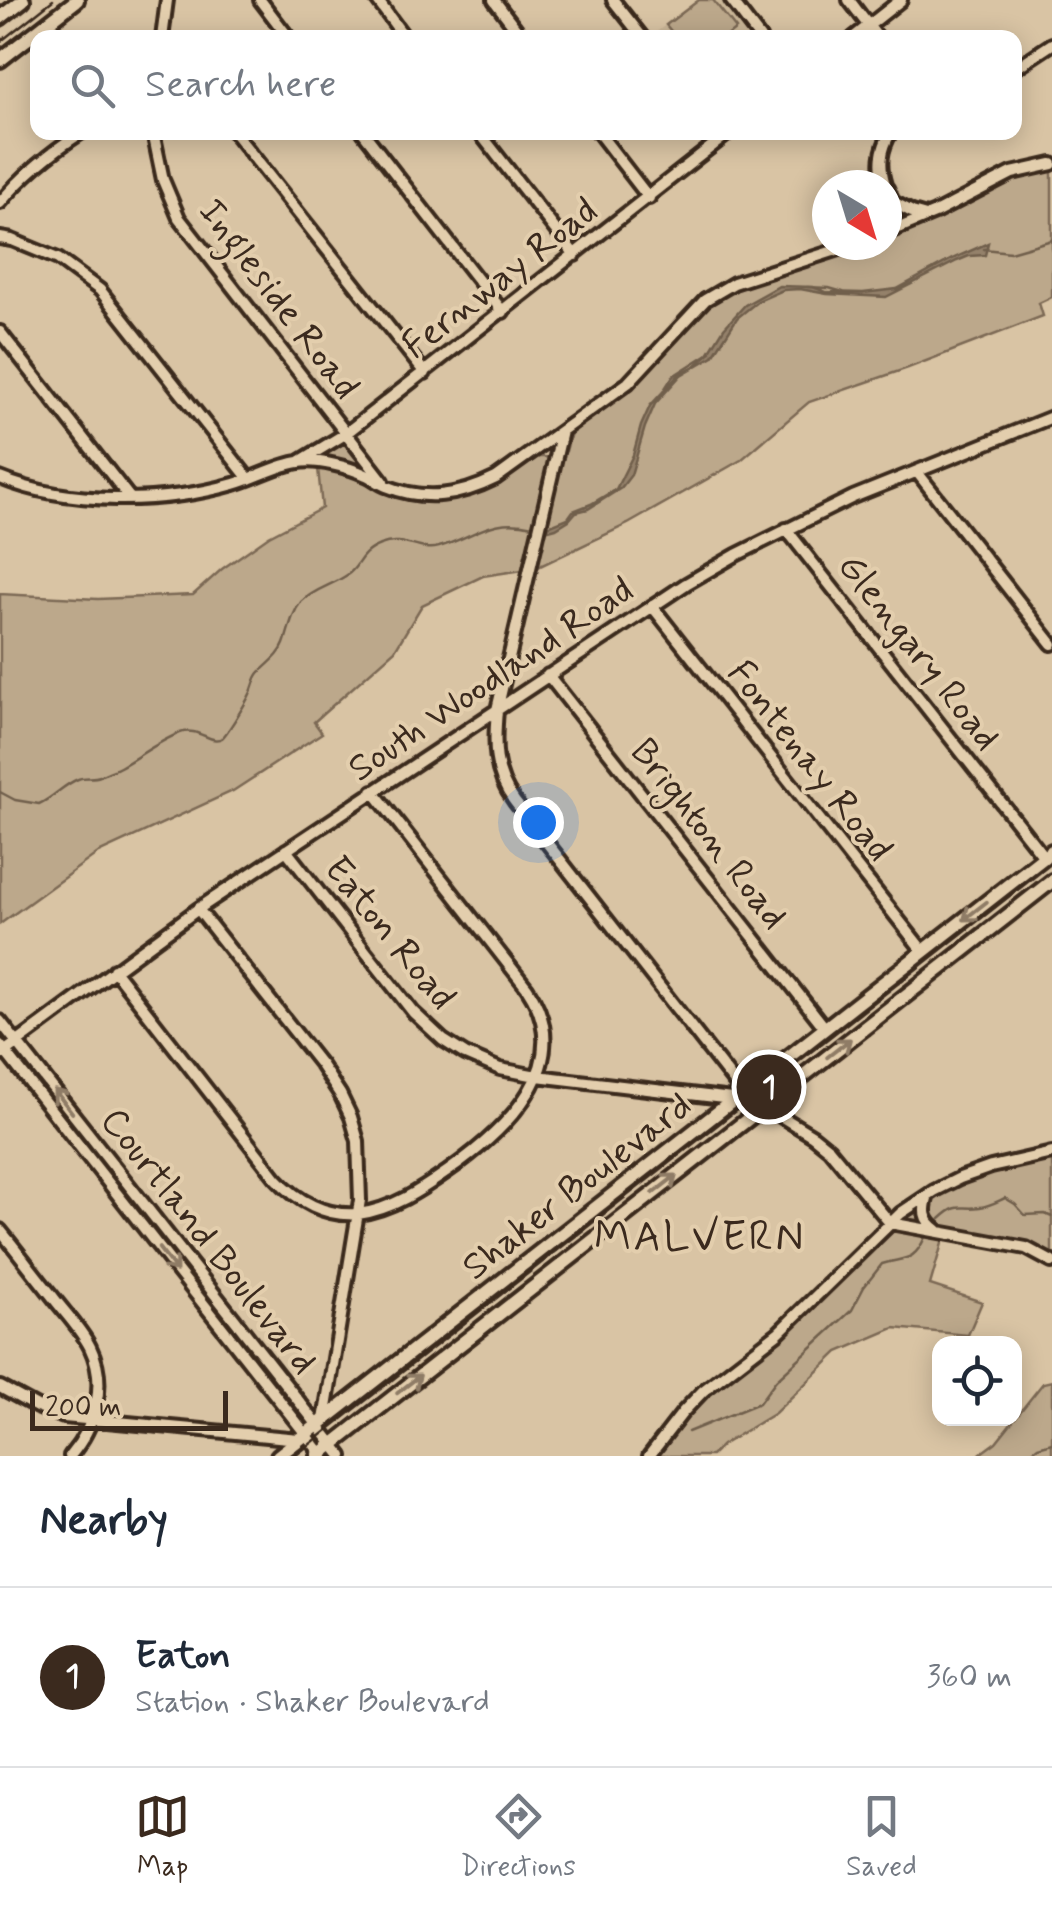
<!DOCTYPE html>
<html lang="en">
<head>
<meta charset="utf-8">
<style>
  body { margin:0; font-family:Mynerve,sans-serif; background:#f6f6f7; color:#1f2937 }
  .controls { position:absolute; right:30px; bottom:30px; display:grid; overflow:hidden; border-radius:20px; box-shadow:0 5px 25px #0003 }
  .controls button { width:90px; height:90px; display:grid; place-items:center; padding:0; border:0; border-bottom:2px solid #e0e1e3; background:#fff; color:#1f2937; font:50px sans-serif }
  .compass { position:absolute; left:812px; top:170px; width:90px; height:90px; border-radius:50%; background:#fff; box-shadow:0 5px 25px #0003; rotate:142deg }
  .scale { position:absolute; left:30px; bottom:25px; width:198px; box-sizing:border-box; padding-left:10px; border:5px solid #3b2a1e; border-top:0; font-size:28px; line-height:35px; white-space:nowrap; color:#3b2a1e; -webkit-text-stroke:8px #e3cead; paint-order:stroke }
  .you { position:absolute; left:538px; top:822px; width:35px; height:35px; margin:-25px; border:8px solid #fff; border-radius:50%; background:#1a73e8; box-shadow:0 0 0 15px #1a73e833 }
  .badge { display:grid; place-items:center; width:65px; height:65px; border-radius:50%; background:#3b2a1e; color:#fff; font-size:32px; font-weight:700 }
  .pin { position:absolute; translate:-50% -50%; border:5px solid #fff; box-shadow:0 2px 10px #0006 }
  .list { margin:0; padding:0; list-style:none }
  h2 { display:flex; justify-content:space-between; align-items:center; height:130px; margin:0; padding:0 40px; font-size:42px }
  h2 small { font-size:32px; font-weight:400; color:#747a83 }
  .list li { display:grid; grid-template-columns:65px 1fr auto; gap:30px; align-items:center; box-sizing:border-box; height:180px; padding:0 40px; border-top:2px solid #e0e1e3 }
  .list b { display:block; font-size:38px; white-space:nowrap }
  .list p { margin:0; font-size:32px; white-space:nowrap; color:#747a83 }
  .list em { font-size:32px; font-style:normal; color:#747a83 }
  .icon { flex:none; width:55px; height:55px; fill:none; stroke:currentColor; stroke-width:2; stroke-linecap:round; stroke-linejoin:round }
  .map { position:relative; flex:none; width:1052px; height:1456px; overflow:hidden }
  .search { position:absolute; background:#fff; box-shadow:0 5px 25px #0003; left:30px; right:30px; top:30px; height:110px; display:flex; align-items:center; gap:25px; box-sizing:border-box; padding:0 35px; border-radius:20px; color:#747a83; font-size:38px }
  .sheet { height:310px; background:#fff }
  nav { display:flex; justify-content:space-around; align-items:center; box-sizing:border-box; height:140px; border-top:2px solid #e0e1e3; background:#fff; font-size:28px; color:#747a83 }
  nav a { display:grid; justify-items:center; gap:5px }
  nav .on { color:#3b2a1e }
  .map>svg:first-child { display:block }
  .built { fill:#cab697 }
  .green { fill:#bca88b; stroke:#7c6954; stroke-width:2.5 }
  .water { fill:#94816a; stroke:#705e4c; stroke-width:2.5 }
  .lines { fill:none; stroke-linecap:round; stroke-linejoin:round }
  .stream { stroke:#705e4c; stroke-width:2.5 }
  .minor-casing { stroke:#3b2a1e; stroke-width:18 }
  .major-casing { stroke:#3b2a1e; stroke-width:20 }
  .minor { stroke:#e3cead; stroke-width:10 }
  .major { stroke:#e3cead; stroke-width:12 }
  .tram { stroke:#3b2a1e; stroke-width:2.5 }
  .oneway { stroke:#8f7c66 }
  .labels { text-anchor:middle; stroke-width:8; stroke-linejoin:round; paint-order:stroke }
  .street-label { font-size:38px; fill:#3b2a1e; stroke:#e3cead }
  .quarter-label { font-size:42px; letter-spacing:2.5px; fill:#3b2a1e; stroke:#e3cead }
</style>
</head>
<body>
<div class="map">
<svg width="1052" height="1456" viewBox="0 0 1052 1456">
  <rect width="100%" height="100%" fill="#d9c4a4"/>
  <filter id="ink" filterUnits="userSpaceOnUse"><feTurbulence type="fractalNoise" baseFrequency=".01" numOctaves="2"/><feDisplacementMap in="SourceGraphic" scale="20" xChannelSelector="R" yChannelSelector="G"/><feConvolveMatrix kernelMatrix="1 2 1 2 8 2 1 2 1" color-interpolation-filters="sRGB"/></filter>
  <g filter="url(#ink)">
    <path class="built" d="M697,0H726L755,37L649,38Z"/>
    <path class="green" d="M699,0H713L736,29L726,37H676L666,25Z
      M1052,168V297L1039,303L1043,316L908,368L809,402L741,460L628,524L536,568L483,576L422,605L395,650L314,722L322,733L233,791L98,853L0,924V594L98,599L193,595L222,569L269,536L322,508L318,468C350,471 371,487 399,496C459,513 481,483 529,459C538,455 543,458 551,457C556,456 561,453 566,451L572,429L704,306C738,281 784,272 824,260C846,253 865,245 887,245V238L1015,177Z
      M345,434L386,486L365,474L299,462Z
      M1052,1153V1262L1026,1248L945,1233L930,1285L982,1302L968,1335L894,1328L838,1352L775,1413L722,1445L711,1456H649L683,1412L747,1358L875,1236L961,1178Z
      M1052,1381V1456H977L996,1442L1043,1383Z"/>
    <path class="water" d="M988,243L985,255L969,256L957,261L886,297L827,294L800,289L783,290L758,301L737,318L713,356L681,375L655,404L645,427L631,475L621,488L588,509L576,512L569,520L556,528L549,530L548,526L568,518L573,511L591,504L616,489L633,455L641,426L650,406L680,373L695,366L708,354L724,328L745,305L779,286L813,287L826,292L863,293L897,289L952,259Z"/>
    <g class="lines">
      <path class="stream" d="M984,249L1010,252L1052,240
        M807,287L829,288L843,292
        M664,390L673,376L711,352
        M0,792L15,800L39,804C53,798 63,785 78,779C85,776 93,779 100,776C105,773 115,770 120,767C140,756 159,741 180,733C198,726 211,745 222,738C227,734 247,701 250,694C254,687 254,679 259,673C268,663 279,657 284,644C289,631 291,614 301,602C314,589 333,585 347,575C361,566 357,554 380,545C404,535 418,553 439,547C476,536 491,516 533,526
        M940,1219C959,1201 960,1210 980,1207C989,1206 996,1202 1005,1198L1015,1204L1025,1215L1045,1214L1052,1217
        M688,1432L759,1403L776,1380L852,1310L864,1287L882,1264C904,1257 914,1263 925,1237
        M1026,1456L1038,1447L1052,1443"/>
      <defs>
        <path id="minor" d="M260,0L289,38
          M377,0L405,38
          M494,0L523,38
          M613,0L643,38
          M731,0L760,38
          M849,0L878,38
          M162,38L167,0
          M853,38L901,0
          M1014,69L1052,44
          M153,132L163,180L179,218L383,481
          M234,132L425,373
          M363,132L503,312
          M479,132L575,255
          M598,132L649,198
          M885,185C879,166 880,150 891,132
          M887,188C895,204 897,215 887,231
          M0,203C23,175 51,152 82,132
          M895,203L912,212L926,216
          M887,233L935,213L1012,173L1052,164
          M0,238L12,240L58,259L100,290L249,479
          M0,332L129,497
          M562,431L497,710C494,744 493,773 515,802L745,1096
          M299,462L345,434L730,132
          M917,472L1052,644
          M0,478C68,506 164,504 234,484C253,479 280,464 299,462C317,459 349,467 366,475C373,478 379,483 386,486C425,502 460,496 496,478L628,383L705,300L734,283L852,245
          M786,529L1044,857
          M652,606L923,951
          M548,675L825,1028
          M286,850L413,1012L443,1040L465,1054L500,1069L537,1076L749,1101L753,1106L774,1112L813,1136L829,1149L890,1223L1026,1248L1052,1262
          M198,909L321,1065L340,1094L351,1117L358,1141L360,1200L324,1420
          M114,970L276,1178C297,1201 326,1217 358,1214C391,1210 421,1190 448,1171C506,1130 578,1064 527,988L373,791
          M0,1021L342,1456
          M0,1045L323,1456
          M0,1055L198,909L686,584L736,555L853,497L1052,417
          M928,1195C923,1210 923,1220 937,1230
          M0,1230C18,1252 35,1275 53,1297C65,1313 81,1329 90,1347C108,1384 95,1427 70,1456
          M0,1387L37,1407L64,1417L299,1439
          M649,1456L683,1412L703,1391L778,1333L901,1213L934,1191L960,1178L991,1167L1052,1153"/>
        <path id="major" d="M0,18L23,0
          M0,60L77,0
          M278,1456L1052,851
          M318,1456L1052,881"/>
      </defs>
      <use href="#minor" class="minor-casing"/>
      <use href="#major" class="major-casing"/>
      <use href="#minor" class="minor"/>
      <use href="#major" class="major"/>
      <path class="tram" d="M0,42L53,0
        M295,1456L1052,863"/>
    </g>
    <defs><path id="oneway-shaft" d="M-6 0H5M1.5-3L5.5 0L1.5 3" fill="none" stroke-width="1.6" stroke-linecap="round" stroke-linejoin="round" transform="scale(2.5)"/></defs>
    <g class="oneway">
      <use href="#oneway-shaft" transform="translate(975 911) rotate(142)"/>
      <use href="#oneway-shaft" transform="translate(839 1048) rotate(-38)"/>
      <use href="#oneway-shaft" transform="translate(63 1101) rotate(-128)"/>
      <use href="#oneway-shaft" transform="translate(665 1184) rotate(-38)"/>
      <use href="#oneway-shaft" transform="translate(168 1260) rotate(52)"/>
      <use href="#oneway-shaft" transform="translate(409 1384) rotate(-38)"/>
    </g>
  </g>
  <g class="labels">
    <g class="street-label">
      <text transform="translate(499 277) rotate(-38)" y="13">Fernway Road</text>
      <text transform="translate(280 298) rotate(53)" y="13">Ingleside Road</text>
      <text transform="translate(920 651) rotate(52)" y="13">Glengary Road</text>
      <text transform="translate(490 678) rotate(-34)" y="13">South Woodland Road</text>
      <text transform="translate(811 760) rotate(52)" y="13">Fontenay Road</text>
      <text transform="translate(710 833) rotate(52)" y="13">Brighton Road</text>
      <text transform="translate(391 932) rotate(51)" y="13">Eaton Road</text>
      <text transform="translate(576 1185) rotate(-38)" y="13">Shaker Boulevard</text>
      <text transform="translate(210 1240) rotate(52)" y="13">Courtland Boulevard</text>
    </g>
    <g class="quarter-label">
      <text x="700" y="1250">MALVERN</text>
    </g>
  </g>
</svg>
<div class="controls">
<button><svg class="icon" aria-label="locate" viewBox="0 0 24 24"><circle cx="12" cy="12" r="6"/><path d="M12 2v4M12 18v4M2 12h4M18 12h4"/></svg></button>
</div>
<svg class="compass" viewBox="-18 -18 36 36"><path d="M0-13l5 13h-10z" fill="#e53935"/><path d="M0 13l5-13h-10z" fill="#747a83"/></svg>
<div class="scale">200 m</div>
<div class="you"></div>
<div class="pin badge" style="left:769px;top:1087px">1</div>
<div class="search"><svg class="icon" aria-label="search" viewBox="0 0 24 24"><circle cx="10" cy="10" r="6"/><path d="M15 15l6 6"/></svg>Search here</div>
</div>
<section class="sheet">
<h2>Nearby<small></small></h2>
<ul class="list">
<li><span class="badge">1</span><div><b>Eaton</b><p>Station · Shaker Boulevard</p></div><em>360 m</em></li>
</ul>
</section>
<nav>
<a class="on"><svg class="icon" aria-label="map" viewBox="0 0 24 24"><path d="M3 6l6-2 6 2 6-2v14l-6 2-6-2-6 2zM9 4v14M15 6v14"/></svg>Map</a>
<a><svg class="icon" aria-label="directions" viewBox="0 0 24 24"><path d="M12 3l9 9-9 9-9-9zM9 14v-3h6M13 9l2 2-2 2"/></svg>Directions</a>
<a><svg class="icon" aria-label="saved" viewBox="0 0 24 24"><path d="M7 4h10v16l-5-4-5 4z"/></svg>Saved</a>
</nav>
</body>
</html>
